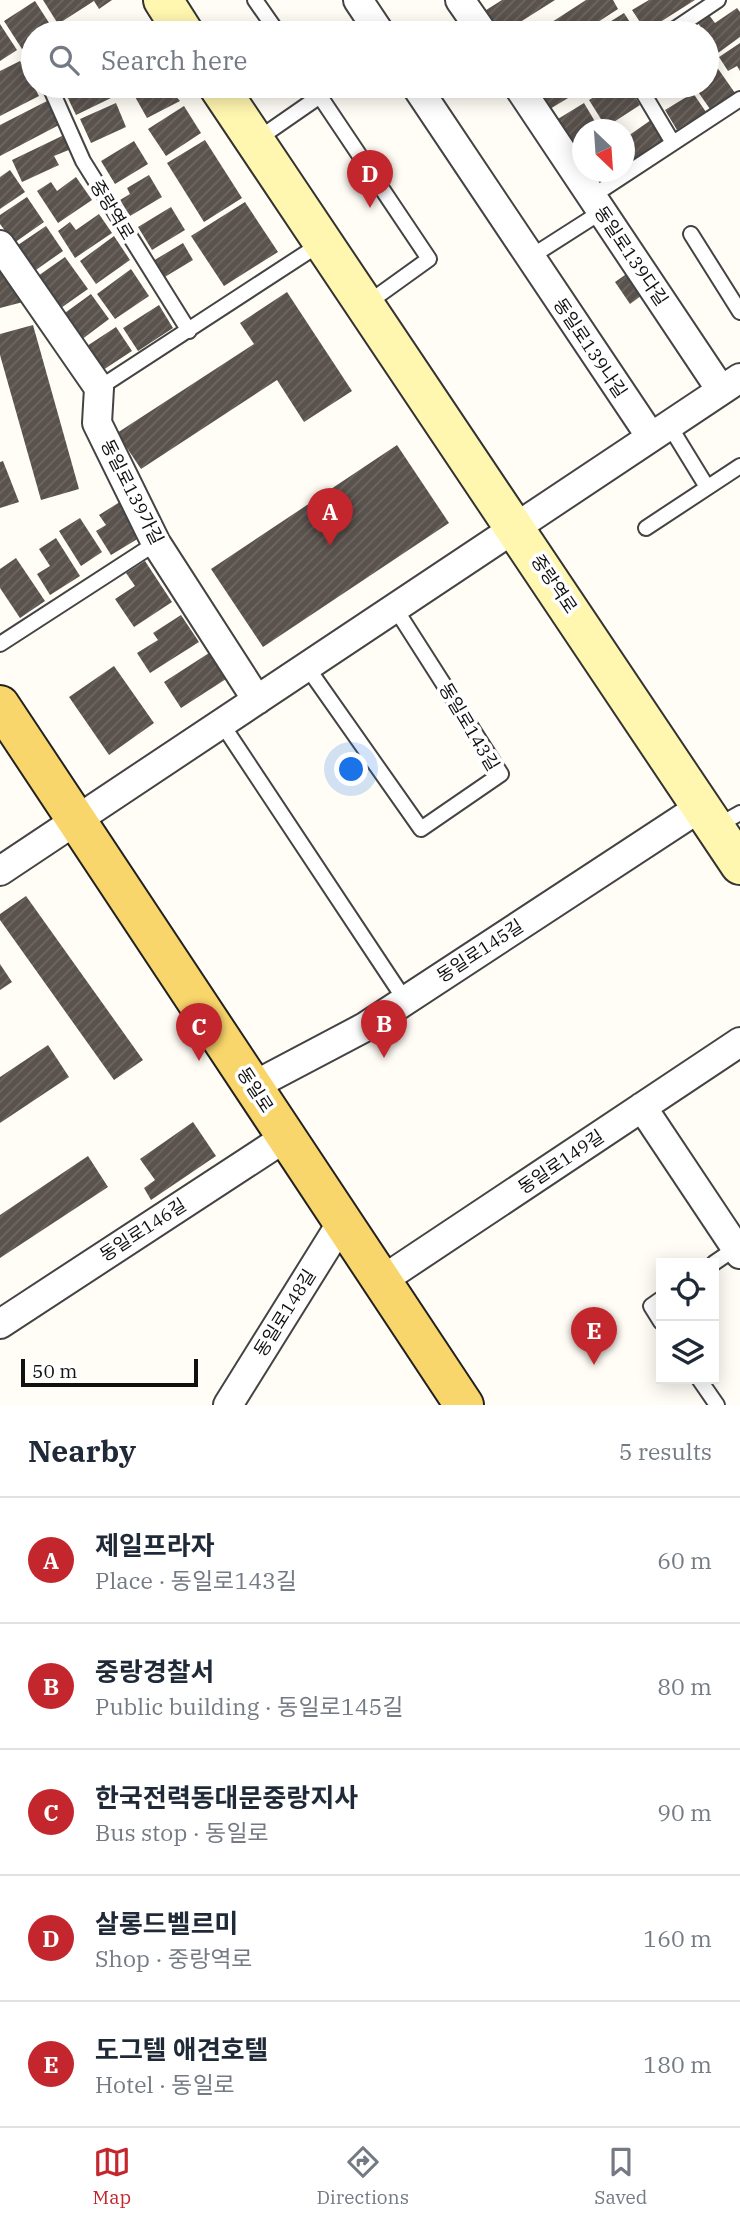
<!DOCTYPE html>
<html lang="en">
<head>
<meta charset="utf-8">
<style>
  body { margin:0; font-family:"IBM Plex Serif","Noto Sans KR",serif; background:#f6f6f7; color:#1f2937 }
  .controls { position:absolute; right:21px; bottom:21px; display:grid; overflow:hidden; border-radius:0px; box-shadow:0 4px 18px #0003 }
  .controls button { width:63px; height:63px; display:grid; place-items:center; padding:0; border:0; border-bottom:2px solid #e0e1e3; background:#fff; color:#1f2937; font:35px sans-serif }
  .compass { position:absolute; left:572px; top:119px; width:63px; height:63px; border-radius:50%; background:#fff; box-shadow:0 4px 18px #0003; rotate:155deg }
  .scale { position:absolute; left:21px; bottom:18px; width:177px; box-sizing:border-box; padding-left:7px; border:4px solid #111; border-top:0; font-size:19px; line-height:24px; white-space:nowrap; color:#111; -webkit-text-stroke:5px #fff; paint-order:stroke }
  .you { position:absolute; left:352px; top:770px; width:24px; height:24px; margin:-18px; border:5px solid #fff; border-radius:50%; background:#1a73e8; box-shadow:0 0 0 10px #1a73e833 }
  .badge { display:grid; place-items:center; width:46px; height:46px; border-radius:50%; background:#c4262e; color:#fff; font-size:23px; font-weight:700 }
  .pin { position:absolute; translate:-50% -58px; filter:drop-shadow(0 2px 4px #0008) }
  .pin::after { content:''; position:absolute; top:37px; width:24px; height:21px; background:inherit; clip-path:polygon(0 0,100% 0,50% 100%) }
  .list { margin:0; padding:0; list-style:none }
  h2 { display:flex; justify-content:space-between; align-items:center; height:91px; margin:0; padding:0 28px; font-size:30px }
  h2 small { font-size:23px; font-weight:400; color:#747a83 }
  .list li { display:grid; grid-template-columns:46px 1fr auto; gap:21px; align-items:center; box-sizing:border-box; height:126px; padding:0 28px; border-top:2px solid #e0e1e3 }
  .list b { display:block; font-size:26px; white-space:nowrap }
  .list p { margin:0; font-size:23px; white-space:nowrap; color:#747a83 }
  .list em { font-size:23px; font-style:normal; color:#747a83 }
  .icon { flex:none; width:38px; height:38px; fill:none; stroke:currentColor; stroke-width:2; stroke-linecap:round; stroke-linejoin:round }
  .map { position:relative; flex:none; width:740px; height:1405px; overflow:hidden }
  .search { position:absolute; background:#fff; box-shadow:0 4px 18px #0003; left:21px; right:21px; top:21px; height:77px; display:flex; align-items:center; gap:18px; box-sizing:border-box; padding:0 24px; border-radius:38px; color:#747a83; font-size:26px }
  .sheet { height:721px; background:#fff }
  nav { display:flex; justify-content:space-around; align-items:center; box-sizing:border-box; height:98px; border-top:2px solid #e0e1e3; background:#fff; font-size:19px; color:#747a83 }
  nav a { display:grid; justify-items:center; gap:4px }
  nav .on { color:#c4262e }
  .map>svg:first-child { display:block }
  .building { fill:url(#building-hatch) }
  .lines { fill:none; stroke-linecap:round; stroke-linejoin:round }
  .lane-casing { stroke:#444; stroke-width:18 }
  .street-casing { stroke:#444; stroke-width:32 }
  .secondary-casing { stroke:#333; stroke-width:42 }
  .primary-casing { stroke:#222; stroke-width:42 }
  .lane { stroke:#fff; stroke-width:14 }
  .street { stroke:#fff; stroke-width:28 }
  .secondary { stroke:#fff6b0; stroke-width:38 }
  .primary { stroke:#f9d66b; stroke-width:38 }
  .labels { text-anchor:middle; stroke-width:7; stroke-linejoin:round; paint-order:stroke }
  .street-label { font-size:18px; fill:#111; stroke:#fff }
</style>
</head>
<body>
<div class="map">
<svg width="740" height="1405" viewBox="0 0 740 1405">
  <defs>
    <pattern id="building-hatch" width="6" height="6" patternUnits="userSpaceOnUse" patternTransform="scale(1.75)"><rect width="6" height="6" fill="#5a524d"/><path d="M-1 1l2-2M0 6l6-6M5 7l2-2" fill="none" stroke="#6d6662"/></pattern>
  </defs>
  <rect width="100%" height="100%" fill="#fffdf5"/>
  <path class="building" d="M43,0H112L99,9L94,1L58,24Z
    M502,0H555L503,33H497L483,12Z
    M586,0H613L618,9L581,33H535Z
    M649,0H695L646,31L632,10Z
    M35,1L53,29L47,33H33V42L22,49L4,21Z
    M737,8L740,12V37L718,53L698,23L709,15L715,23Z
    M624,13L637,33H592Z
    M97,22L104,33H78Z
    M0,24L17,50L0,61Z
    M124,24L129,33H108Z
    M740,43V71L737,66L728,71L719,57Z
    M20,61L39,96L0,116V71Z
    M714,63L735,93L710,109L694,86H707V68Z
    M77,86H105L111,98L76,115L65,92Z
    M152,86H167L180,101L147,118L134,95Z
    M537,86H568L573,95L545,112L531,89Z
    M573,86H600L581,98Z
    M613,86H628L640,105L606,127L589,100Z
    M650,86H673L657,96Z
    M693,93L706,112L677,130L665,110Z
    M47,101L59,125L0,156V125Z
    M116,103L126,127L91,143L80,119Z
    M584,103L600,130H582V140L569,148L553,122Z
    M184,106L201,133L166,156L148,129Z
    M651,120L664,140L631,162L624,152V131L628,136Z
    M64,135L71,149L54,156L59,165L22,182L12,160Z
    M205,140L242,198L204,222L167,163Z
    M134,141L148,164L115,184L101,161Z
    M10,170L25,192L0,209V177Z
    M585,172H618L595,186Z
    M149,175L162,197L130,216L120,200L130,194L127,188Z
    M76,177L92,200L58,223L37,191L51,182L57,191Z
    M27,197L44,222L14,243L0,224V215Z
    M245,202L278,252L224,286L191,236Z
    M171,207L185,230L152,250L138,227Z
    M99,214L112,233L75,258L58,231L70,222L76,230Z
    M46,226L63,251L33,272L15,247Z
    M114,236L130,260L96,284L80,261Z
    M183,243L193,260L163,278L153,261Z
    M65,257L88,289L58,310L35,278Z
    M0,267L23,302L0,308Z
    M635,268L649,290L630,304L615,282Z
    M131,269L149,296L115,319L97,294Z
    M287,292L352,391L304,422L277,380L141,469L117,433L254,344L240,323Z
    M91,294L109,319L81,340L62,315Z
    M159,305L173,328L138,351L123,328Z
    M33,325L79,489L41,500L0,355V334Z
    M116,327L132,351L103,370L87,346Z
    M397,445L449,523L263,647L211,569Z
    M3,461L19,502L0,508V462Z
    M123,500L144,535L111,555L96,531L106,525L99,515Z
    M80,518L102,552L81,566L59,531Z
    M56,538L80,576L50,595L37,574L50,566L39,549Z
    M16,558L45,601L20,618L0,588V569Z
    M145,561L172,602L134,627L115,599L135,586L126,573Z
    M181,615L199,642L150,673L137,653L158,640L153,633Z
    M209,653L226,679L181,708L164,682Z
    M114,666L154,723L109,755L69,697Z
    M26,896L143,1060L114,1080L0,920V914Z
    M0,964L12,982L0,990Z
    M48,1045L69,1077L0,1123V1077Z
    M193,1122L216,1156L151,1200L144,1188L155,1180L140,1159Z
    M88,1156L108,1187L0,1258V1215Z"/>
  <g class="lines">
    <defs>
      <path id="lane" d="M255,0L278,33
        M669,33L718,0
        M58,86L51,89L83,161L189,331
        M313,86L429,259L365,305
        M639,86L673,143
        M255,141L320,96
        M591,197L740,99
        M691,234L740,312
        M529,258L601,212
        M99,388L320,244
        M669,425L707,487
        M646,528L740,466
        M0,644L156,543
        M307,667L421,829L501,774L395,608
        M222,724L405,1000
        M717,826L740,813
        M714,1263L736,1248
        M661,1299L651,1306L661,1322
        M699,1379L717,1405"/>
      <path id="street" d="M358,0L380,33
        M460,0L483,33
        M416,86L651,437
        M518,86L721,390
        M0,245L99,388L97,423L156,543L257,700
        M0,871L740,378
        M253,1086L365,1027L702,806
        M642,1107L740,1254
        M381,1281L740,1042
        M0,1324L286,1137
        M228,1405L342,1222"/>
      <path id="secondary" d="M163,0L184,33
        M218,86L740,865"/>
      <path id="primary" d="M0,705L464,1405"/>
    </defs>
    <use href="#lane" class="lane-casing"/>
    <use href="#street" class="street-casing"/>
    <use href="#secondary" class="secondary-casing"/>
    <use href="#primary" class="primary-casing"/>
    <use href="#lane" class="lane"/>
    <use href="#street" class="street"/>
    <use href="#secondary" class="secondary"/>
    <use href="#primary" class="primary"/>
  </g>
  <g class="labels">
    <g class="street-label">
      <text transform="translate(112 210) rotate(59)" y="6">중랑역로</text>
      <text transform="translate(631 256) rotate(56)" y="6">동일로139다길</text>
      <text transform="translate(590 348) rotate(56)" y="6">동일로139나길</text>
      <text transform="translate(132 492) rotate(63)" y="6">동일로139가길</text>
      <text transform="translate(554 584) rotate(56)" y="6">중랑역로</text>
      <text transform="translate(469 727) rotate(59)" y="6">동일로143길</text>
      <text transform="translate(480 951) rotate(-33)" y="6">동일로145길</text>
      <text transform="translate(255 1090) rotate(57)" y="6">동일로</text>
      <text transform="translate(561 1162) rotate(-34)" y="6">동일로149길</text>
      <text transform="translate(143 1230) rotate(-33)" y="6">동일로146길</text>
      <text transform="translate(285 1313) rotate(-58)" y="6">동일로148길</text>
    </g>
  </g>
</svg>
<div class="controls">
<button><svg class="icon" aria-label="locate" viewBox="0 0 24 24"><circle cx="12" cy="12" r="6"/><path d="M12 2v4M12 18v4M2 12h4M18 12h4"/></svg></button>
<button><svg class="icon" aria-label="layers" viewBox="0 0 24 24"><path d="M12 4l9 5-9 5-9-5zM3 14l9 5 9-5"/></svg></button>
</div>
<svg class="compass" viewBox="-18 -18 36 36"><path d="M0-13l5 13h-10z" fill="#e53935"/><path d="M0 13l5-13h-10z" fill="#747a83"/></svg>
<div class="scale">50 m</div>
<div class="you"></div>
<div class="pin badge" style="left:330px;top:546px">A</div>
<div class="pin badge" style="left:384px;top:1058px">B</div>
<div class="pin badge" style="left:199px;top:1061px">C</div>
<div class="pin badge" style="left:370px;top:208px">D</div>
<div class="pin badge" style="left:594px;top:1365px">E</div>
<div class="search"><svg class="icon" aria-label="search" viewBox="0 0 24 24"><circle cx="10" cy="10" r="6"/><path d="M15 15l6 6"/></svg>Search here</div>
</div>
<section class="sheet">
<h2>Nearby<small>5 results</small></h2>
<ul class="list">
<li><span class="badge">A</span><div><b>제일프라자</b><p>Place · 동일로143길</p></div><em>60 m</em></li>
<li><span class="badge">B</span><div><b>중랑경찰서</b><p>Public building · 동일로145길</p></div><em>80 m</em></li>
<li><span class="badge">C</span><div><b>한국전력동대문중랑지사</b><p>Bus stop · 동일로</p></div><em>90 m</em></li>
<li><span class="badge">D</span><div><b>살롱드벨르미</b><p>Shop · 중랑역로</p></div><em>160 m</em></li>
<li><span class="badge">E</span><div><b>도그텔 애견호텔</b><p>Hotel · 동일로</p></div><em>180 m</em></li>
</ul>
</section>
<nav>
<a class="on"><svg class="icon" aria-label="map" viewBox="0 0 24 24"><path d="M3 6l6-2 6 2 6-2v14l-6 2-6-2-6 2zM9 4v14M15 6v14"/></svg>Map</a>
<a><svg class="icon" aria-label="directions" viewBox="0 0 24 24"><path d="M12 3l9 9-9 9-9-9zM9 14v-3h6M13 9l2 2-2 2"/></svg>Directions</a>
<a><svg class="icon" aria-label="saved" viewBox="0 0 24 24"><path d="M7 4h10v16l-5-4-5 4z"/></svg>Saved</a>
</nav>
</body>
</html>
